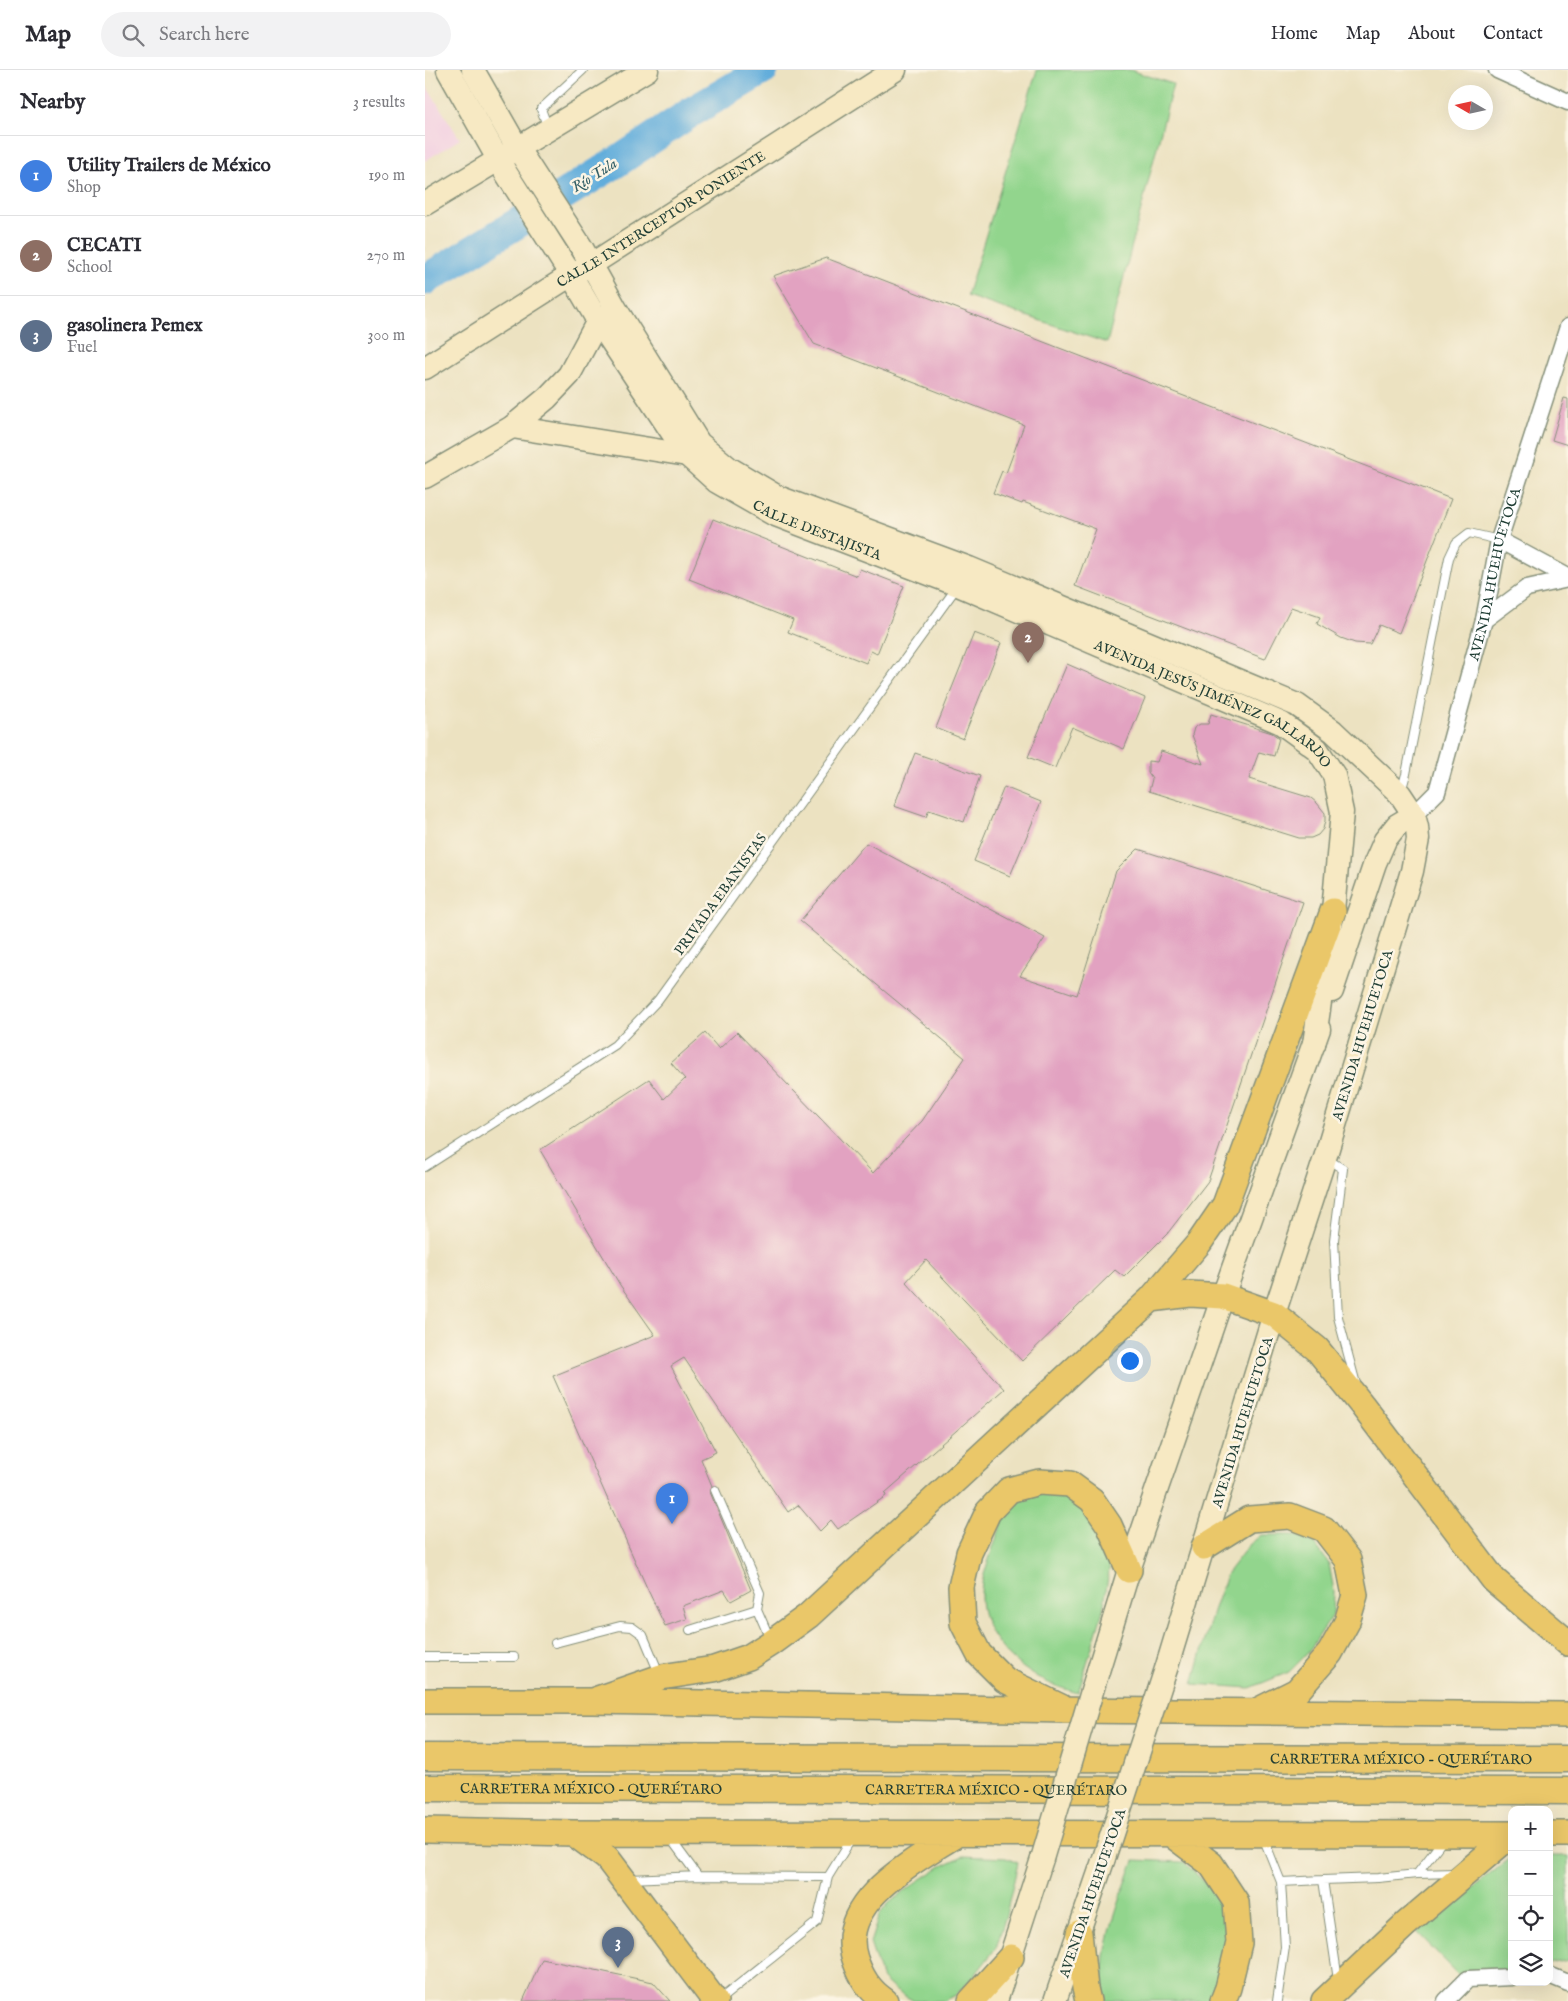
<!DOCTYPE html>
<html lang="en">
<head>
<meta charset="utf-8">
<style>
  body { margin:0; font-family:"IM FELL English",serif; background:#f2f2f3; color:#2b2b33 }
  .controls { position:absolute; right:15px; bottom:15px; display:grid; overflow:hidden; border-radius:10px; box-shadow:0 5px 20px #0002 }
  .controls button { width:45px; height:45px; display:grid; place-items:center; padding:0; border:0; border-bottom:1px solid #e1e1e2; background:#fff; color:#2b2b33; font:25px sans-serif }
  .compass { position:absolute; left:1023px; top:15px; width:45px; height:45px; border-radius:50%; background:#fff; box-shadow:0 5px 20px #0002; rotate:279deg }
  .you { position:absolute; left:704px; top:1290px; width:18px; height:18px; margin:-12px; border:4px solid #fff; border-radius:50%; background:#1a73e8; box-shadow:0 0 0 8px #1a73e833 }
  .badge { display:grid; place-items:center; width:32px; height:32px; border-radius:50%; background:#d1495b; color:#fff; font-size:16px; font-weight:700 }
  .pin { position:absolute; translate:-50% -41px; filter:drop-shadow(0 1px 2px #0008) }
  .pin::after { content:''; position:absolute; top:26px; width:18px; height:15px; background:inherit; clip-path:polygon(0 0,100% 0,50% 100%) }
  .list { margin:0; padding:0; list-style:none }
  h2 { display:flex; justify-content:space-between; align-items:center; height:65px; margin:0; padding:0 20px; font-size:21px }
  h2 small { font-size:16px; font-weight:400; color:#7c7c81 }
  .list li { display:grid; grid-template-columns:32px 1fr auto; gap:15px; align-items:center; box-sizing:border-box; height:80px; padding:0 20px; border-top:1px solid #e1e1e2 }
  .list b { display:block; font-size:19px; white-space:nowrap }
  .list p { margin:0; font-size:16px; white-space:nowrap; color:#7c7c81 }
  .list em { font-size:16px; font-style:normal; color:#7c7c81 }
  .icon { flex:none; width:28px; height:28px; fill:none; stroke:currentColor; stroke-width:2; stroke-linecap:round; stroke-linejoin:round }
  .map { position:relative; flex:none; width:1143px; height:1931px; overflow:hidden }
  header { display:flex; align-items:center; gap:30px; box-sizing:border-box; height:70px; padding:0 25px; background:#fff; border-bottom:1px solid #e1e1e2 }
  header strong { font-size:24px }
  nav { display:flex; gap:28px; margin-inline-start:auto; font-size:18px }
  .search { width:350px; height:45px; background:#f2f2f3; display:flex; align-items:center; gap:12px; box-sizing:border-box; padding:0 18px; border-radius:28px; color:#7c7c81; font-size:19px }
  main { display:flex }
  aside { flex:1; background:#fff }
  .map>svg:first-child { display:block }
  .built { fill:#f2cfe1 }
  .green { fill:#92d58d; stroke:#588960 }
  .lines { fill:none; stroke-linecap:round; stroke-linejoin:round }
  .river { stroke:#62addb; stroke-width:31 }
  .building { fill:#e2a2c1 }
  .service-casing { stroke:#86907a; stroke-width:10 }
  .minor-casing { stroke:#86907a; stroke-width:19 }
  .secondary-casing { stroke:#86907a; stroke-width:25 }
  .primary-casing { stroke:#86907a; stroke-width:28 }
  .trunk-casing { stroke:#86907a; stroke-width:29 }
  .service { stroke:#fff; stroke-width:8 }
  .minor { stroke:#fff; stroke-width:16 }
  .secondary { stroke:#f7e9c3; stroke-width:22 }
  .primary { stroke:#eac769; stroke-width:25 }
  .trunk { stroke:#eac769; stroke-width:26 }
  .secondary-bridge-casing { stroke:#86907a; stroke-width:25; stroke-linecap:butt }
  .secondary-bridge { stroke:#f7e9c3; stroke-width:22 }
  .labels { text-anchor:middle; stroke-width:5; stroke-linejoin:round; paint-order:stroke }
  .street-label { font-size:14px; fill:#1f3d34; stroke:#fcf5e5 }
  .water-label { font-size:15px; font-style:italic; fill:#335f66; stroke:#fcf5e5 }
</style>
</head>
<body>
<header>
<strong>Map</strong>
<div class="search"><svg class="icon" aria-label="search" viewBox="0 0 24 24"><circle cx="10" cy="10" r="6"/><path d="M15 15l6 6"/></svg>Search here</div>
<nav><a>Home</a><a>Map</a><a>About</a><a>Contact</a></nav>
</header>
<main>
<aside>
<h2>Nearby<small>3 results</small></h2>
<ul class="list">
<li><span class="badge" style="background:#3f7fe0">1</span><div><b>Utility Trailers de México</b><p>Shop</p></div><em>190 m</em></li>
<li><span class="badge" style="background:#8d6e63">2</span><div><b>CECATI</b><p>School</p></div><em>270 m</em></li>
<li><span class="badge" style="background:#5c6f8a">3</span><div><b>gasolinera Pemex</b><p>Fuel</p></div><em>300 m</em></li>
</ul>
</aside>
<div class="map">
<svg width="1143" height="1931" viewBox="0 0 1143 1931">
  <rect width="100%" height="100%" fill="#fcf5e5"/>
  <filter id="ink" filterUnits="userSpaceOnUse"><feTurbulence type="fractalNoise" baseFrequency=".02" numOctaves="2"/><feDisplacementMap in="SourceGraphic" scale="10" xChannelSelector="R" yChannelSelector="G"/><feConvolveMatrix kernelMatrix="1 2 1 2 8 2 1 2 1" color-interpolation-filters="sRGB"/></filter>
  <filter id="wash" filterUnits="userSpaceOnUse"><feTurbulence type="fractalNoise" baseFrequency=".0096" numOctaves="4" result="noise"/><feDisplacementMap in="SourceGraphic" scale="20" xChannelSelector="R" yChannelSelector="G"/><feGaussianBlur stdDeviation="1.12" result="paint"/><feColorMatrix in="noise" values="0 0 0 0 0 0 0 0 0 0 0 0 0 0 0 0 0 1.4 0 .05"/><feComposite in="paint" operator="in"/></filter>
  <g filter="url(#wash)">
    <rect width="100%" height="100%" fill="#ece2c1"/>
    <path class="built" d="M0,14L35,69L0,91Z"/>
    <path class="green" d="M612,0H705L748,14L682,273L542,226Z
      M609,1423L650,1424L688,1474L678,1540L653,1623C640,1619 626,1615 614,1608C584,1591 555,1561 556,1524C556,1508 563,1494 567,1480C577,1453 582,1436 609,1423Z
      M836,1465H871L890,1474L904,1494L909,1521L908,1545L881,1585L864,1602L825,1618L768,1614L788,1541L802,1503L823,1476Z
      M538,1786L581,1788L593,1793L581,1845L571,1878L550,1905L531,1925L519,1931H489L471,1921L458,1909L453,1897L445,1873L454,1845L464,1833L492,1812L515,1797Z
      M1124,1786H1143V1890L1124,1894Z
      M1087,1787V1900L1037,1908L992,1862Z
      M709,1790L759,1792C771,1804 791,1822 799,1835C811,1854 793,1910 787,1931H681C670,1889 695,1829 709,1790Z"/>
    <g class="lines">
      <path class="river" d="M0,210L195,90L268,41L338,0"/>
    </g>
    <g id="blocks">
      <path class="building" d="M401,188L1026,429L974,563L954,555L945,574L930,573L916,568L892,554L895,547L866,537L840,589L650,516L671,459L598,432L597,434L568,423L577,401L581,403L599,355L389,274L348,206Z
        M1139,328L1143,329V375L1127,370Z
        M288,449L432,506L435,499L479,516L452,584L446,581L441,593L363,562L368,550L264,509Z
        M549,563L576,573L538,669L511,658Z
        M642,594L720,628L699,679L647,657L630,698L603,687Z
        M786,644L847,663L854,668L849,686L834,682L824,709L886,728L892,733L900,743V751L898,759L893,765L886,768H874L724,721L727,709L723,703V691L732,692L736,681L778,694L767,665L769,658L775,654H783Z
        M490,683L555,706L539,752L504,740L501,747L469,736Z
        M579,717L616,732L585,806L549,791Z
        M441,773L620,868L595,906L652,925L691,801L713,779L878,832L783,1111L742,1164L699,1207L690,1200L597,1291L501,1190L481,1212L579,1319L460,1423L461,1426L413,1459L406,1450L395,1461L373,1435L363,1442L259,1288L246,1296L291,1382L276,1389L287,1416L285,1422L326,1520L306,1531L299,1520L258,1536L262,1549L240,1556L222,1518L128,1306L230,1265L195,1215L115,1080L224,1009L239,1029L260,1009L246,993L280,963L294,979L312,962L448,1103L497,1051L540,988L375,851Z
        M117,1889L228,1912L245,1931H98Z"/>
    </g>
  </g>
  <g filter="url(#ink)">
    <use href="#blocks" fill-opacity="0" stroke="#86907a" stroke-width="1"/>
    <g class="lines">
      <defs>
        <path id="service" d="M123,58L116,39L158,0
          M976,722L981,704L1024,488L1031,473L1044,463L1074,470
          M902,1089L918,1099L909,1170L913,1247L931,1314
          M0,1097L190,975L233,930L532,517
          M290,1420L335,1523L332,1539L345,1569
          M265,1560L332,1539
          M130,1573L195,1556L207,1557L218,1565L234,1603
          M0,1587H89
          M838,1767L856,1812L860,1877L852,1931
          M245,1768L273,1806L403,1807L427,1768
          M992,1804L1030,1803
          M205,1809L273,1806
          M856,1812L898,1810
          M913,1910L898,1810L953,1808L992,1804L1018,1770
          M293,1931L392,1852L403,1807"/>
        <g id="minor">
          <path d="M1072,0L1143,32"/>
          <path d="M1074,470L1143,507"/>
          <path d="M1059,550L1102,518L1143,509"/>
          <path id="s1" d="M989,745L1012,722L1059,550L1074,470L1143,257"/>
          <path d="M1124,1905L1143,1913"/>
          <path d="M1021,1931L1043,1909L1087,1907"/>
        </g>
        <g id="secondary">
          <path id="s2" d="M23,0L81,103L146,205L173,251L262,385L292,412L348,444L533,515L856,653L892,679L909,705L917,742L908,841L889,974"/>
          <path d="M48,0L93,79L157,178L191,239L274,373L304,398L353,427L544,498L872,635L908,661L975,724L989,745L992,757L993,769L987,801L900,1088L849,1244L742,1596"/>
          <path d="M0,134L222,0"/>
          <path id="s3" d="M0,298L146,205L167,194L470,0"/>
          <path d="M87,357L262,385L269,379"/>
          <path d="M0,407L87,357L122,328L144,305L173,251L182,245"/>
          <path d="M907,921L950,793L960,770L972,755L989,745"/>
          <path d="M673,1601L704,1500L798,1226L894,959"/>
          <path d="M571,1931L617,1789"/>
          <path d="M630,1931L679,1788"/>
        </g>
        <path id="primary" d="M726,1229L774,1173L800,1135L908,841
          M779,1477L824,1449L865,1446L899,1459L923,1490L930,1525L922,1552L905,1583L872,1621L834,1640
          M0,1631H167L643,1640L1143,1645
          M167,1631L236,1607L289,1599L324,1587L346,1573L383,1546L726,1229L765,1224L798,1226L849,1244L892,1279L937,1335L1069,1510L1143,1573
          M636,1637L580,1610L554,1584L538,1553L536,1517L544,1483L563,1442L584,1420L614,1412L645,1414L667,1430L684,1455L704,1500
          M0,1760L148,1763L1087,1764
          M148,1763L182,1788L290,1931
          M746,1764L786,1794L811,1832L814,1873L803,1918L798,1931
          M1124,1764H1143
          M654,1863L660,1918L663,1931
          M460,1931C444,1920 436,1907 430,1889C410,1830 494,1789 533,1763
          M546,1931L586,1887
          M899,1931L981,1854L1087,1764"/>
        <g id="trunk">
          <path id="s4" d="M0,1687L1143,1689"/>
          <path id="s5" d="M0,1718L1143,1721"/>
        </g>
      </defs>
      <use href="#service" class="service-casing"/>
      <use href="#minor" class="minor-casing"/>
      <use href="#secondary" class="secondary-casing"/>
      <use href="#primary" class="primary-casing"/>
      <use href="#trunk" class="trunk-casing"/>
      <use href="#service" class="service"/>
      <use href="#minor" class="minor"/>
      <use href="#secondary" class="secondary"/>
      <use href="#primary" class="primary"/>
      <use href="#trunk" class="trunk"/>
      <defs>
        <path id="secondary-bridge" d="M679,1788L742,1596
          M617,1789L673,1601"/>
      </defs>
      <use href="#secondary-bridge" class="secondary-bridge-casing"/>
      <use href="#secondary-bridge" class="secondary-bridge"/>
    </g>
  </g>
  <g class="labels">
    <g class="street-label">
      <text dy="5" stroke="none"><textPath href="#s3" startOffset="279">CALLE INTERCEPTOR PONIENTE</textPath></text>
      <text dy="5" stroke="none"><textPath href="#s2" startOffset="605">CALLE DESTAJISTA</textPath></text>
      <text dy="5" stroke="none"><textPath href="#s1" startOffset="258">AVENIDA HUEHUETOCA</textPath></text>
      <text dy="5" stroke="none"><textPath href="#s2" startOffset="1039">AVENIDA JESÚS JIMÉNEZ GALLARDO</textPath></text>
      <text transform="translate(295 824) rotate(-54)" y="5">PRIVADA EBANISTAS</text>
      <text transform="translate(937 965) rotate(-73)" y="5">AVENIDA HUEHUETOCA</text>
      <text transform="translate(817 1352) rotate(-73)" y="5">AVENIDA HUEHUETOCA</text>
      <text dy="5" stroke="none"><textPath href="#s4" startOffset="976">CARRETERA MÉXICO - QUERÉTARO</textPath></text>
      <text dy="5" stroke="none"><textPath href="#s5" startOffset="166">CARRETERA MÉXICO - QUERÉTARO</textPath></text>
      <text dy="5" stroke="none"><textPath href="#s5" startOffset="571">CARRETERA MÉXICO - QUERÉTARO</textPath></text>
      <text transform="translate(667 1823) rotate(-71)" y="5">AVENIDA HUEHUETOCA</text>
    </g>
    <g class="water-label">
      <text transform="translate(169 105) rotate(-32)" y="5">Río Tula</text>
    </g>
  </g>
</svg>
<div class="controls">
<button>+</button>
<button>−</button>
<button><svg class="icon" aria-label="locate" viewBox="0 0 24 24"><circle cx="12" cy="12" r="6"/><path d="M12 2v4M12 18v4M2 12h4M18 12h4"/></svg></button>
<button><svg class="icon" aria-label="layers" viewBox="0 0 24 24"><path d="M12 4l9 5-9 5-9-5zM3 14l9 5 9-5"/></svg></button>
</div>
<svg class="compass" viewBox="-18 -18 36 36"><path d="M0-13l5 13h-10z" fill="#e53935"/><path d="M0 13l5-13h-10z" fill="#7c7c81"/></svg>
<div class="you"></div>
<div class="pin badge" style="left:247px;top:1454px;background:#3f7fe0">1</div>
<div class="pin badge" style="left:603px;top:593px;background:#8d6e63">2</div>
<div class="pin badge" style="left:193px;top:1898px;background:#5c6f8a">3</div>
</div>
</main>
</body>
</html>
